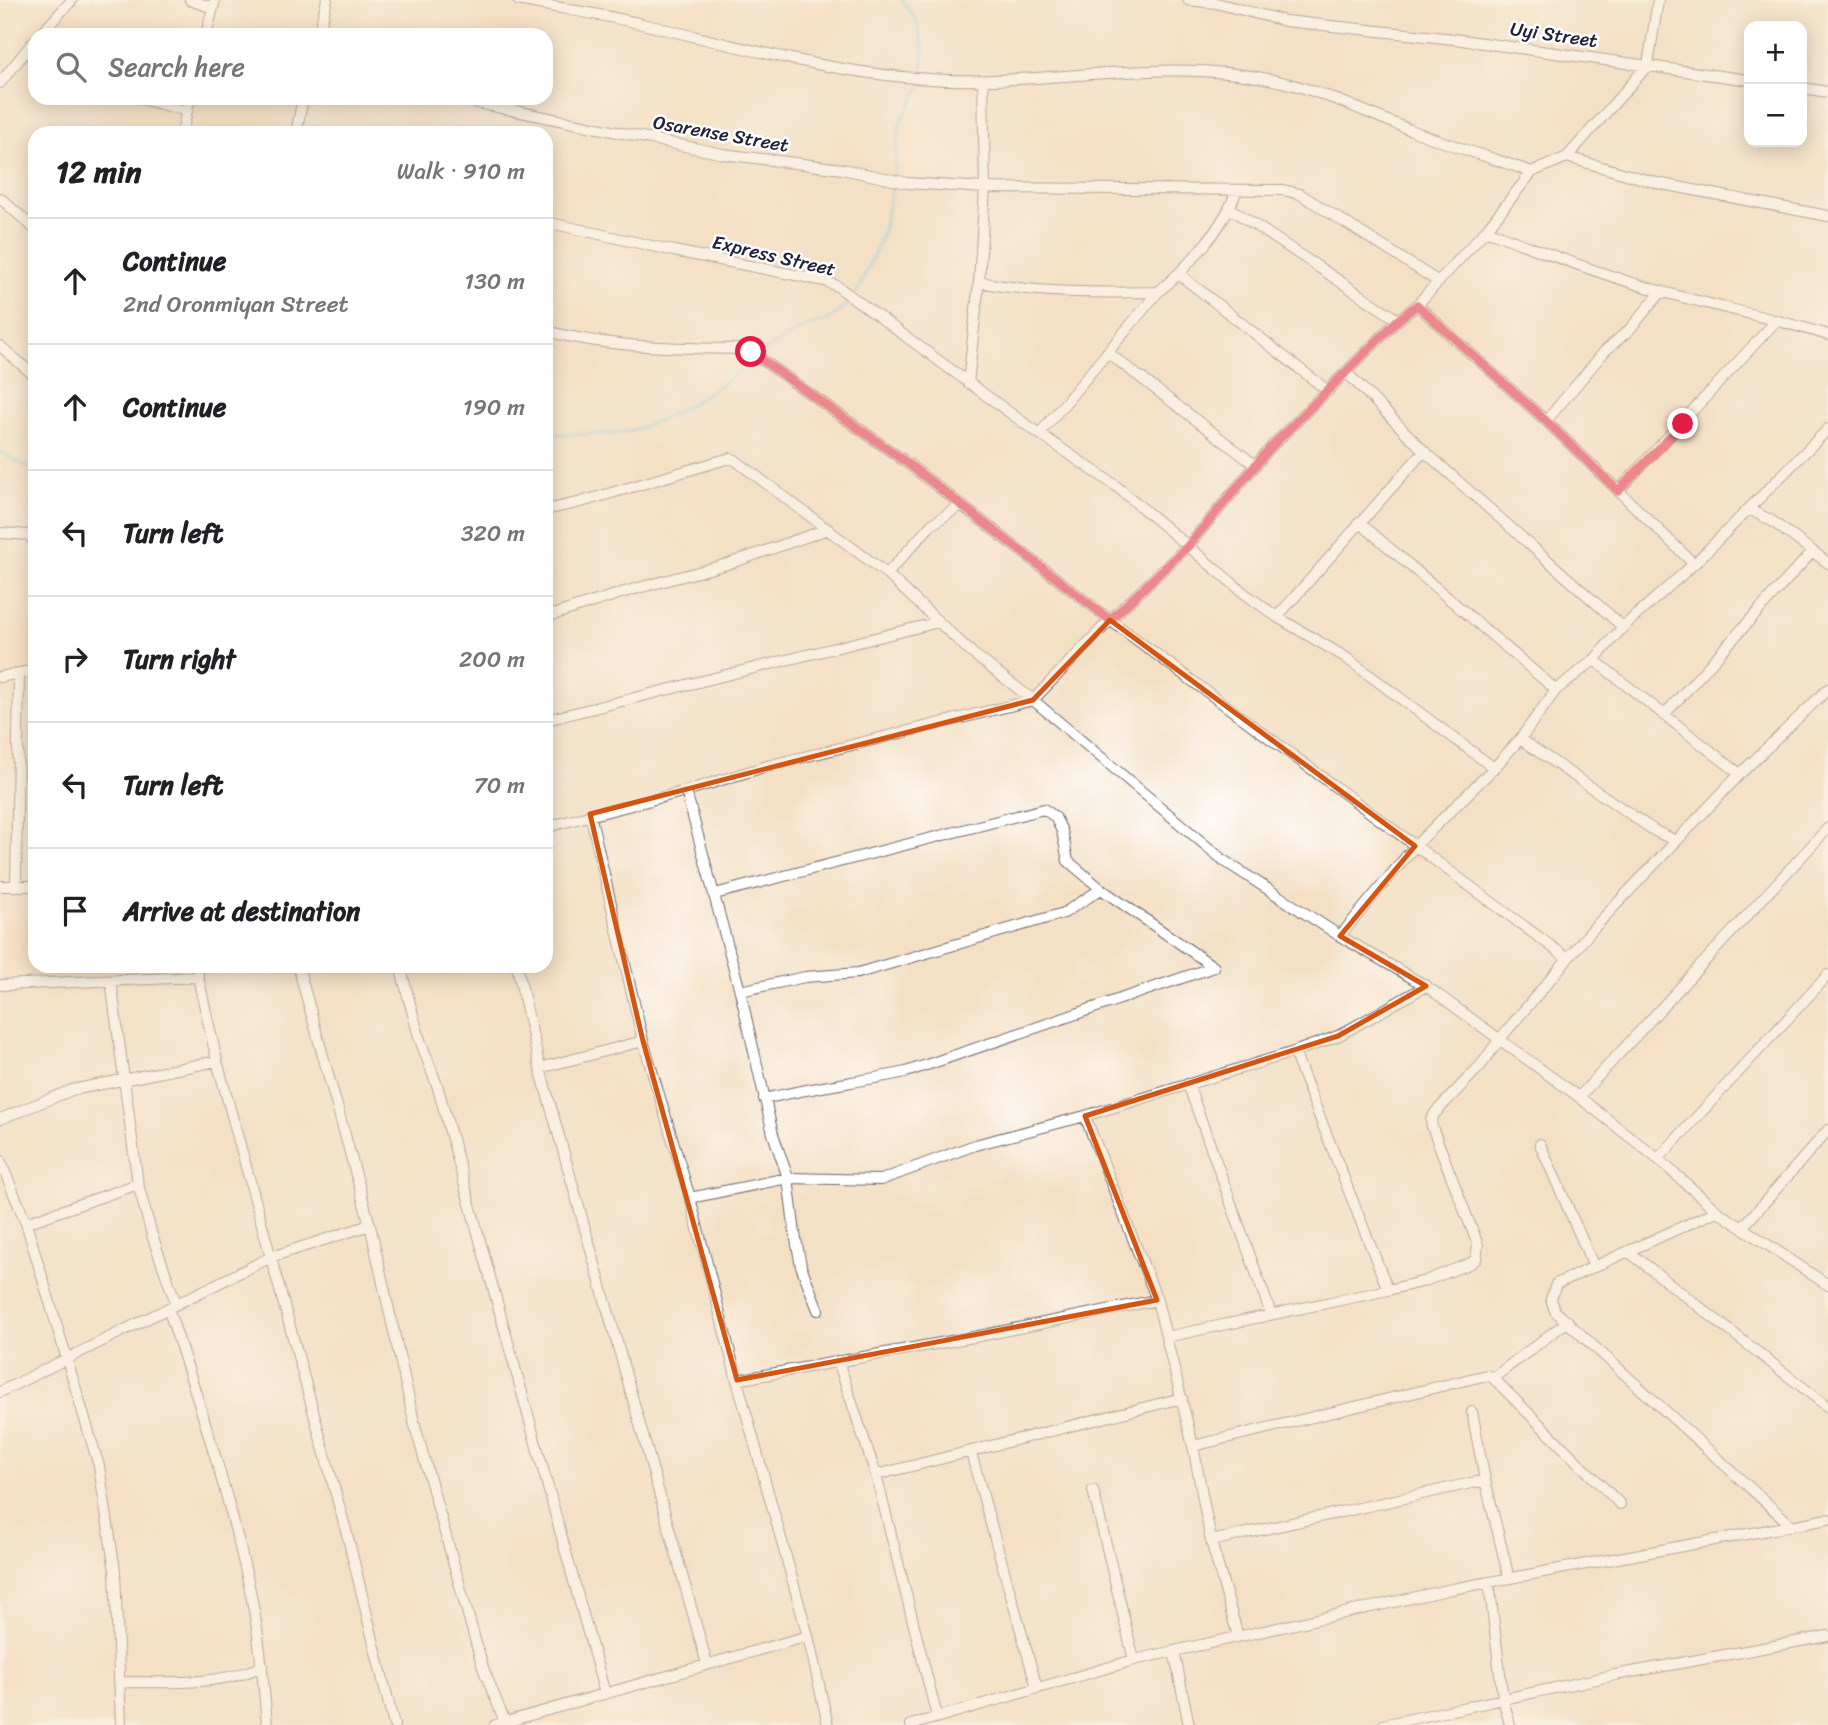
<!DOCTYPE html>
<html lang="en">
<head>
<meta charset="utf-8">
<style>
  body { margin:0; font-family:Sriracha,sans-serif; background:#f6f6f6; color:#202124 }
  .controls { position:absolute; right:21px; top:21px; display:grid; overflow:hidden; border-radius:14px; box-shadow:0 4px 18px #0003 }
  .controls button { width:63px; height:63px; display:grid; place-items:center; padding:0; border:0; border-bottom:2px solid #e0e0e0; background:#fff; color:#202124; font:35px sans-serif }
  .stop { position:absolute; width:21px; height:21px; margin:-16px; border:5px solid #e11d48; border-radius:50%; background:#fff }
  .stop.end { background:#e11d48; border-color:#fff; box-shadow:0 2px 7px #0008 }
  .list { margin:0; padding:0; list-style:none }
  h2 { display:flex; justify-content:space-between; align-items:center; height:91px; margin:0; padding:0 28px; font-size:30px }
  h2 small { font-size:23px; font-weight:400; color:#757577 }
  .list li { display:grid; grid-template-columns:46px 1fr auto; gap:21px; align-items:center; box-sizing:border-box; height:126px; padding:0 28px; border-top:2px solid #e0e0e0 }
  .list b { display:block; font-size:26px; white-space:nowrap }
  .list p { margin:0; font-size:23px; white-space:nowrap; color:#757577 }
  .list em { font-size:23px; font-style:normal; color:#757577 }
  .icon { flex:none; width:38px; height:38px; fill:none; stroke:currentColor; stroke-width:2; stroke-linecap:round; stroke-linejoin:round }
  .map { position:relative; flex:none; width:1828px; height:1725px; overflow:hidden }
  .search { position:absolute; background:#fff; box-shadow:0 4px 18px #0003; left:28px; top:28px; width:525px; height:77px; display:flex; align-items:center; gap:18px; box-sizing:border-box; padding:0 24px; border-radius:21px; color:#757577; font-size:26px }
  .panel { position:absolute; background:#fff; box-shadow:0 4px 18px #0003; left:28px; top:126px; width:525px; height:847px; border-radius:21px }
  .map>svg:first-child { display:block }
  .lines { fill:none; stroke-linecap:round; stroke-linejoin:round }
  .stream { stroke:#62c2e0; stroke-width:2.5 }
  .street-casing { stroke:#6c646b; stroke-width:12 }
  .street { stroke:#fff; stroke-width:10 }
  .route { stroke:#e11d48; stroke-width:9 }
  .marked { fill:none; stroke:#d45411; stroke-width:5; stroke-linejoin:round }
  .labels { text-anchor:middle; stroke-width:5; stroke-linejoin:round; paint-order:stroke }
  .street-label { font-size:19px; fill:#22223b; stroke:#fff }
</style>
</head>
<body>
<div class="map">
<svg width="1828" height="1725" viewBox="0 0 1828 1725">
  <rect width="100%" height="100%" fill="#fff"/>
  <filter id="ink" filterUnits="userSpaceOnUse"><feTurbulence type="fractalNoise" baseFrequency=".0143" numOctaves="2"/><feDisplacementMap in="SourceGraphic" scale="14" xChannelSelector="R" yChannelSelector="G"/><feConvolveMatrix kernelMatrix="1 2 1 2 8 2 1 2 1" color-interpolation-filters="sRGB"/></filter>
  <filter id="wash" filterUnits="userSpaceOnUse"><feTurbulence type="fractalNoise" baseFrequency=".00686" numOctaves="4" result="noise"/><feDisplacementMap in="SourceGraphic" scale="28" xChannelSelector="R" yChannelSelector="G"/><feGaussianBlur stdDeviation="1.57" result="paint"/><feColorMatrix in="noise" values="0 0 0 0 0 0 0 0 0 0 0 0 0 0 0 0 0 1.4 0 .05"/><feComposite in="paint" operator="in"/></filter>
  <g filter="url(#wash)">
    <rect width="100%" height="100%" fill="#f4e0c5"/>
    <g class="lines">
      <path class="stream" d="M902,0L916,20L923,45V72
        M894,176L900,123L921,86
        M857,293L882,235L892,188
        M764,352L776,343L808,326L829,320L849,303
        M546,435C570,433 594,435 617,433C658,429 720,387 752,362
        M0,452L35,471"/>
    </g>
  </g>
  <g filter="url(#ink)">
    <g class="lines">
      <defs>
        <path id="street" d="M190,0L213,8
          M518,0C558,8 598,14 638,23C734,45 829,73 929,79C1047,87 1165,54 1282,82C1327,93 1369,114 1411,130C1451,146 1492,158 1532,172
          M1188,0L1216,3L1285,21L1454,39L1749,80
          M40,35L72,0
          M206,35L215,0
          M318,35L327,0
          M0,83L35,40
          M1802,88L1828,92
          M138,98L187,111
          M453,98L723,154L842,169L907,183L985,188L1283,190L1300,194L1439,282
          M182,133L190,98
          M296,133L303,98
          M1567,157L1657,183L1828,216
          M0,198L35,229
          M1231,209L1398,320
          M546,222L674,251L825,281L837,286L1021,421L1116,486L1244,593L1277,617L1345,657L1494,768
          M1486,230C1544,253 1602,275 1663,292C1718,307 1773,318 1828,335
          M1180,275L1328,391
          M979,282C1041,294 1096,293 1158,292
          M1417,305L1546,421L1694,564
          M546,331C610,348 675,348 741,349L751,352L903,460L1110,620L1567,958
          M0,346L35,376
          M1107,352L1255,465
          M1346,372L1424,451L1623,627
          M968,383L979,282L985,188L983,81
          M1546,421L1605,351L1630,329L1662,291
          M1040,433L1158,292C1186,269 1226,226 1236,191
          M1618,491L1777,320
          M1749,509L1772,521L1828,563
          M546,510L581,502L730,458L735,460L887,574L972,653L1033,700L1223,860L1340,936L1426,986L1579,1097L1658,1159L1717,1211L1828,1285
          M1359,522L1556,690
          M0,533L30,535L35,545
          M887,574L931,525L961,505
          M546,617L631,590L731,563L828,529
          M1277,617L1424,451
          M1594,660L1740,774
          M0,677L35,670
          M1664,715L1812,552
          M546,720L939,622
          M1520,739L1655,831L1676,841
          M590,814L643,1041L690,1198L737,1380L808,1636L828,1725
          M546,827L686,791
          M0,886H35
          M16,886L19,673
          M715,894L1044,809L1055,817L1062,831L1068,861L1101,889L1214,967
          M1340,936L1415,846L1494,768L1520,739L1556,690L1594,660L1623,627L1694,564L1828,429
          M198,966V977L217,1061L348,1538L394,1725
          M298,966L370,1225L415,1426L483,1668L505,1722
          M400,966L419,1037L438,1088L605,1694
          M517,966L540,1068L707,1664
          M111,981L138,1184L152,1235L176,1303
          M0,985L198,977
          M740,991L805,977L858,973L1064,913L1101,889
          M1294,1052L1388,1290
          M540,1068L643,1041
          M1188,1084L1271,1314
          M1579,1097L1828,828
          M764,1099C811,1087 859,1082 906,1072L1214,967
          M1085,1116L1157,1300
          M0,1119L72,1090L217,1061
          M1540,1144L1594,1267
          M1658,1159L1828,975
          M0,1160L26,1223L99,1466L115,1571L121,1725
          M690,1198L788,1178L881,1180L975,1145L1085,1116L1294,1052L1338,1036L1426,986
          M1717,1211L1556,1284L1551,1299L1555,1311L1792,1526
          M26,1223L138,1184
          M1742,1228L1828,1130
          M1629,1252L1828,1407
          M168,1308C198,1398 227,1489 248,1581C259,1628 263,1677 267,1725
          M818,1310L801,1266L795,1234L788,1178L773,1134L740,991L686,791L767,766L1033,700L1110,620L1188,546L1271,447L1398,320L1417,305L1486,230L1532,172L1567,157L1648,65L1658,0
          M1166,1337L1388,1290L1425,1281L1471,1263L1476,1259L1478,1245L1432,1127L1431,1120L1435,1113L1481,1065L1499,1040L1591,931L1740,774L1828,689
          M838,1361L876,1475L937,1717
          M1493,1378L1568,1321
          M737,1380L979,1336L1157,1300L1193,1446L1211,1541L1238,1636
          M0,1392L271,1257L370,1225
          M1472,1412L1485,1480L1509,1578
          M1193,1446L1487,1375L1493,1378L1620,1504
          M971,1453L1037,1688
          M876,1475L1182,1398
          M1093,1490L1134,1660
          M1211,1541L1485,1480
          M1489,1582L1503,1699L1510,1725
          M1174,1651L1189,1725
          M119,1682C163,1682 223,1686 262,1666
          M495,1725L808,1636
          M911,1725L1134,1660L1452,1589L1828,1519
          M1383,1725L1615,1675L1828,1636"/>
      </defs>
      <use href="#street" class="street-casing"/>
      <use href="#street" class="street"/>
    </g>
  </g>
  <g class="lines" filter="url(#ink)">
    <path class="route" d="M751,352L903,460L1110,620L1188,546L1271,447L1398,320L1417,305L1546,421L1618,491L1683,424"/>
  </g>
  <path d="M0 0H1828V1725H0ZM1110,620L1415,846L1340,936L1426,986L1338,1036L1085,1116L1157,1300L737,1380L643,1041L590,814L1033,700Z" fill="#f4e0c5" fill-opacity=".55" fill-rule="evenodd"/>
  <path class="marked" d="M1110,620L1415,846L1340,936L1426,986L1338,1036L1085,1116L1157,1300L737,1380L643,1041L590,814L1033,700Z"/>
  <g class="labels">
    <g class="street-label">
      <text transform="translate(1554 34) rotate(8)" y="7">Uyi Street</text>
      <text transform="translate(721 133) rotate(10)" y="7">Osarense Street</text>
      <text transform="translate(774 255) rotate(13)" y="7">Express Street</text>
    </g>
  </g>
</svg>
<div class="controls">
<button>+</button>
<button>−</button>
</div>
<div class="stop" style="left:751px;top:352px"></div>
<div class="stop end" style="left:1683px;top:424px"></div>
<div class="search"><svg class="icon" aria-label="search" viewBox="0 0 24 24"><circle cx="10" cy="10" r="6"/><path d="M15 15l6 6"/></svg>Search here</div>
<section class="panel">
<h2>12 min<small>Walk · 910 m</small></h2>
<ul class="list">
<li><svg class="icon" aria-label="ahead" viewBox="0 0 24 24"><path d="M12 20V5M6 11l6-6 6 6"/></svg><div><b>Continue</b><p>2nd Oronmiyan Street</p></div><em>130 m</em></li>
<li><svg class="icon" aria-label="ahead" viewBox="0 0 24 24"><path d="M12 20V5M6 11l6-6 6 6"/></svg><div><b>Continue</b></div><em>190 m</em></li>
<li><svg class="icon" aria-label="left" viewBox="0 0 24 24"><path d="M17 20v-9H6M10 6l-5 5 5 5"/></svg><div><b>Turn left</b></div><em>320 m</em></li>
<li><svg class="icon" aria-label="right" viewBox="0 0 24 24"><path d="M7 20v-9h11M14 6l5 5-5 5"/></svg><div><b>Turn right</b></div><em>200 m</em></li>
<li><svg class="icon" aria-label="left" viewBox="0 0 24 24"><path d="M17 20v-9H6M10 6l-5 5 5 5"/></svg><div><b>Turn left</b></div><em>70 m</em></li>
<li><svg class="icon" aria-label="arrive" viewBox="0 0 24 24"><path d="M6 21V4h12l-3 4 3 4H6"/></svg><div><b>Arrive at destination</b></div></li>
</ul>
</section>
</div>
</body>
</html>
